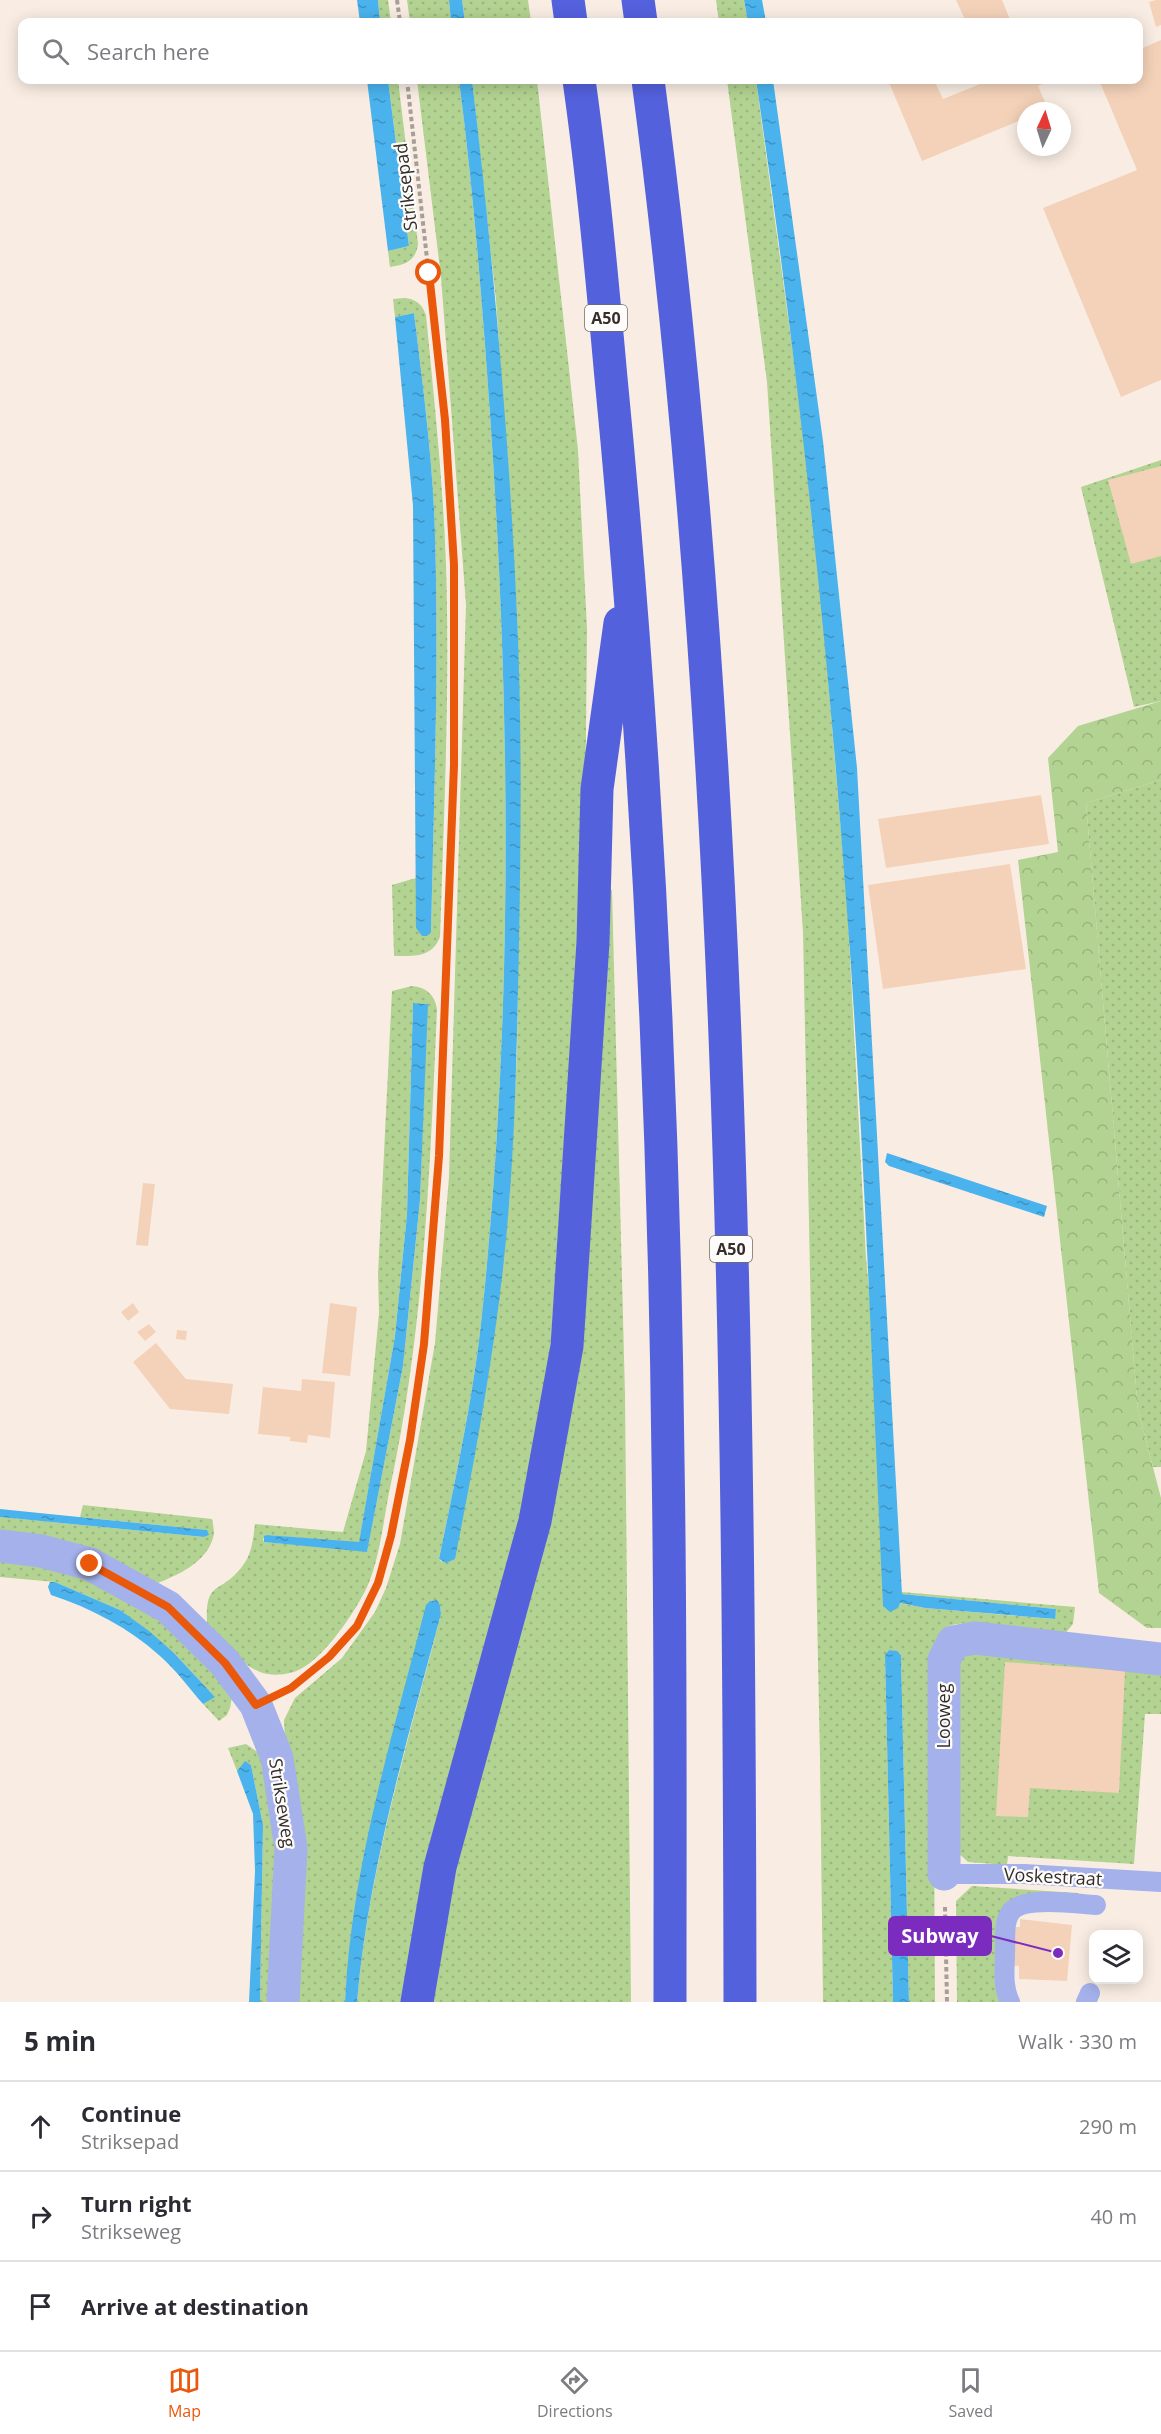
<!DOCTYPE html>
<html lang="en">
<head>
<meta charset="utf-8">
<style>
  body { margin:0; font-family:"Open Sans",sans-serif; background:#f7f7f7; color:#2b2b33 }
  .controls { position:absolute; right:18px; bottom:18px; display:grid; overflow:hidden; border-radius:12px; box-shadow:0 3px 15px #0003 }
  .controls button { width:54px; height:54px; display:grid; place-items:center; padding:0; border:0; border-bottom:2px solid #e1e1e2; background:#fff; color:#2b2b33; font:30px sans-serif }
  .compass { position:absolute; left:1017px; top:102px; width:54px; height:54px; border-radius:50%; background:#fff; box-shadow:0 3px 15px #0003; rotate:4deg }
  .stop { position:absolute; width:18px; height:18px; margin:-14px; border:4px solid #ea580c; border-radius:50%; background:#fff }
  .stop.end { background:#ea580c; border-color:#fff; box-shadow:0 2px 6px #0008 }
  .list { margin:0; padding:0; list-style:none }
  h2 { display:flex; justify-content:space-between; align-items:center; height:78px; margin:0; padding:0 24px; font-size:26px }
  h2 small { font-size:20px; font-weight:400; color:#7c7c81 }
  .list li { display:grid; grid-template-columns:39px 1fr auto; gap:18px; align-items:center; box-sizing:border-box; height:90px; padding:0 24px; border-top:2px solid #e1e1e2 }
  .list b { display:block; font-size:22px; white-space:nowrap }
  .list p { margin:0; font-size:20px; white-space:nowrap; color:#7c7c81 }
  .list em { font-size:20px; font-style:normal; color:#7c7c81 }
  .icon { flex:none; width:33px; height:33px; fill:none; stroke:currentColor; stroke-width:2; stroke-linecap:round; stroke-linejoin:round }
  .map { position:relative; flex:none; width:1161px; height:2002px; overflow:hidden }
  .search { position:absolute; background:#fff; box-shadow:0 3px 15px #0003; left:18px; right:18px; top:18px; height:66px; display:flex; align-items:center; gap:15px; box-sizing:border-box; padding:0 21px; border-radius:12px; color:#7c7c81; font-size:22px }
  .sheet { height:348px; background:#fff }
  nav { display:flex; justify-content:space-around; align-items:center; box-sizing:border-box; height:84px; border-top:2px solid #e1e1e2; background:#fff; font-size:16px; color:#7c7c81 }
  nav a { display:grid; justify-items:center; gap:3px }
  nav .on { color:#ea580c }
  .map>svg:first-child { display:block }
  .grass { fill:url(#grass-dots); fill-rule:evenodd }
  .forest { fill:url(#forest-crowns) }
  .water { fill:url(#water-ripples) }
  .building { fill:#f4d2b9 }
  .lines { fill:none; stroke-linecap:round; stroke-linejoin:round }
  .path { stroke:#a79e97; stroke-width:4; stroke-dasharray:4.5 3; stroke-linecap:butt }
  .service { stroke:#a4b1eb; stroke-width:20 }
  .minor { stroke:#a4b1eb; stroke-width:33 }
  .motorway { stroke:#5461dd; stroke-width:33 }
  .route { stroke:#ea580c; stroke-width:8 }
  .labels { text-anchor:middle; stroke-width:4.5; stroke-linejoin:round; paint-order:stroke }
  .shield { fill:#fefcfa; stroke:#706c69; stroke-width:1.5 }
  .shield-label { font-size:16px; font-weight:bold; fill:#332e2b }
  .street-label { font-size:18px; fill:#332e2b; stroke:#fefcfa }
  .leader { fill:none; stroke:#7b2cbf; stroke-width:2 }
  .callout-dot { fill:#7b2cbf; stroke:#fefcfa; stroke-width:2 }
  .callout { fill:#7b2cbf; stroke:#7b2cbf; stroke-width:2 }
  .callout-label { font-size:20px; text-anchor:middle; font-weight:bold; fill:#fff }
</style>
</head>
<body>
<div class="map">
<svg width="1161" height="2002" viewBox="0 0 1161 2002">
  <defs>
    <pattern id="grass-dots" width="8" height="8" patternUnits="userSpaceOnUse" patternTransform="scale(1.5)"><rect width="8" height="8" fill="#b2d391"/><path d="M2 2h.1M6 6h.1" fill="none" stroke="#9ab57d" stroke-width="1.8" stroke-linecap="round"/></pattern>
    <pattern id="forest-crowns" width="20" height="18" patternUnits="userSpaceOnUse" patternTransform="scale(1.5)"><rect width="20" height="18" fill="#b2d391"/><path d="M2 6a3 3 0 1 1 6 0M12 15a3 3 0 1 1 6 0" fill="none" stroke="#9ab57d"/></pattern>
    <pattern id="water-ripples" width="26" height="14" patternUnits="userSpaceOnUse" patternTransform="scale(1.5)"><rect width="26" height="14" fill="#4ab3ed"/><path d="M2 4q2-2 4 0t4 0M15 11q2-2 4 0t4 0" fill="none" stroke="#3e92c0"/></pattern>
  </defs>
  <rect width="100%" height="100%" fill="#f9ede3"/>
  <path class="grass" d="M378,0H388L391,22H380Z
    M407,0H449L451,22H410Z
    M462,0H528L531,22H465Z
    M716,0H744L748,22H719Z
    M388,80H398L418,244C416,261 405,265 390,267L388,251L409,246Z
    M417,80H459C474,196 483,312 491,429C511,726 513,1027 481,1324C472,1403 455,1481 439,1559L442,1562L509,1205L517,1053L520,775L517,617L496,300L472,80H537L578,450L587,629L585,826L547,1400L406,2002H357C368,1871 408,1742 441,1614L440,1605L437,1600L430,1601C401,1701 374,1800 358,1903C353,1936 347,1968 345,2002H297L284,1720L295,1698L342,1658L375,1612L386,1588L400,1544L435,1343L449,1177L466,605L441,277Z
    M727,80H756L805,443L821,597L847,901L866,1258L899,1603L925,1608L1054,1619L1056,1609L902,1594V1592L1075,1607L1073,1624L1063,1636C1034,1632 979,1619 952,1625C940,1628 937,1640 933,1650L935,2002H909L901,1655L899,1653L889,1650L885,1655L893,2002H823L820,1757L803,933L767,382Z
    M404,298C416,299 422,304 426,315C434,398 443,481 446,565C450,688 444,814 440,937C432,958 413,956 394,956L392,885L416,878V928L431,932C434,800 439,668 435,536C433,461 423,387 414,313L395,317L393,299Z
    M1161,460V701L1134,707L1081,487Z
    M1161,780V1467H1153L1138,1410L1086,803Z
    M606,889L612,890L625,1395L631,2002H430L451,1872L528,1591Z
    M412,986C426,987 435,995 437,1009C430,1170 424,1331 390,1488C384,1517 381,1549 371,1577C363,1602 327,1654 304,1667C292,1675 273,1677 260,1672C238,1663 223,1640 207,1623C205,1580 219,1595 241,1568C252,1555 253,1540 255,1524L343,1532L366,1451L379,1313L378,1274L392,991ZM413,1003L427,1004L420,1200L403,1366L367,1551L264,1542L263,1539L267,1535L359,1543L395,1336L407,1214Z
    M83,1505L212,1519C213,1524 215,1533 213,1538C206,1562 180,1574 158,1583L107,1557L0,1535V1517L204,1537L208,1535L206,1530L80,1517Z
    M0,1554L68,1567L162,1616L207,1660L232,1697L230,1708L227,1715L219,1721L203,1704L214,1696L174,1653L120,1610L55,1582L0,1577Z
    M976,1649L1161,1670V1714H1145L1134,1864L1008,1856L1007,1865L968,1862L955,1850L960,1657Z
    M246,1744L262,1755L276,1821L273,2002H260L263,1825L251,1765L245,1762L237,1771L228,1748Z
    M972,1886L1078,1893L1080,1896L1018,1897L1001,2002H957L956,1901Z"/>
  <path class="forest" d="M1161,701V780L1086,803L1138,1410L1161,1498V1628H1147L1099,1593L1018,860L1058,852L1048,758L1078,726Z"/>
  <path class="water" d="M357,0H378L380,22H360Z
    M449,0H462L465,22H451Z
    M744,0H762L766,22H748Z
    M367,80H388L409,246L388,251Z
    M459,80H472C493,257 509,436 517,615C522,724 521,834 519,944C517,1031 516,1118 509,1205C500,1324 478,1442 455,1559L446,1563L439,1559C455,1481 472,1403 481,1324C513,1027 511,726 491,429C483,312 474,196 459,80Z
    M756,80H773L823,441L857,768L902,1594L1056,1609L1055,1619L925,1608L900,1603L898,1608L890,1612L883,1606C872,1370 864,1134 846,898C826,624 796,351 756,80Z
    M414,313C423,387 433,461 435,535C439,668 434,800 431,932L427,936H422L416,928L413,506L395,317Z
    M413,1003L428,1004L420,1200L403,1366L367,1552L264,1542V1536L267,1535L359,1542L395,1336L407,1214Z
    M887,1153L1047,1206L1044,1217L889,1166L885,1162Z
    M0,1509L207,1530L209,1535L204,1537L0,1517Z
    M50,1582H55L120,1610L149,1631L174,1653L215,1697L203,1704C189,1688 176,1670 160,1656C129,1628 91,1608 51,1595L48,1587Z
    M437,1600L440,1605L441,1614C407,1741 368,1871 357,2002H345C351,1867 393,1735 426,1605L430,1601Z
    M889,1650L897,1651L901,1655L909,2002H893L885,1655Z
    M245,1761L251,1765L263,1825L260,2002H249L255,1871L253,1814L237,1771Z"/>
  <path class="building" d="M956,0H1002L1011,22H966Z
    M1156,0H1161V25L1156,27L1149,2Z
    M1161,40V380L1121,397L1043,208L1137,170L1099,80H1138V50Z
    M888,80H934L943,99L990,80H1053L1038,86L1048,109L1042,111H1026V118L922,161Z
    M1161,466V556L1131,564L1108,480Z
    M1041,795L1049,844L886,868L878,819Z
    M1010,864L1026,969L883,989L868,885Z
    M143,1183L155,1184L148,1246L136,1245Z
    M133,1303L139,1312L128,1321L121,1312Z
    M330,1303L357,1307L350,1376L322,1373Z
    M149,1324L156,1332L145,1341L137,1332Z
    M177,1330L187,1331L186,1340L176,1339Z
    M156,1343L186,1379L233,1384L229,1414L170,1409L133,1362Z
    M302,1379L335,1382L330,1438L308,1435L307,1443L290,1441V1437L258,1434L263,1387L301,1391Z
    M1005,1662L1125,1671L1119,1793L1030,1788L1028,1817L996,1816Z
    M1020,1919L1072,1925L1067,1981L1019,1979V1966H1013L1014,1927H1020Z"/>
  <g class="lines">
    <path class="path" d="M397,0L400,22
      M287,1690L329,1657L357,1626L378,1583L391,1536L410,1440L425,1344L439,1156L454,765L455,565L445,420L407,80
      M945,1907L947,2002"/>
    <path class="service" d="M944,1874H1024L1161,1882
      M1010,2002C1002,1986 1005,1969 1005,1952C1006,1941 1003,1926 1009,1915C1019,1894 1075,1904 1096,1905
      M1086,2002L1090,1993"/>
    <path class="minor" d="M0,1546L41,1551L90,1564L168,1607L225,1663L256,1705L277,1758L291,1848L283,2002
      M944,1874V1660L953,1642L975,1638L1161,1659"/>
    <path class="motorway" d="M568,0L571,22
      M638,0L641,22
      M579,80C593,179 602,278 611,378C646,737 664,1099 668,1460C671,1641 670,1821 670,2002
      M648,80C732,717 739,1360 740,2002
      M417,2002L440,1867L535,1521L567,1346L593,942L597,789L620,623"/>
  </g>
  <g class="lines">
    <path class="route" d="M90,1564L168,1607L225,1663L256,1705L291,1688L329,1657L357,1626L378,1583L391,1536L410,1440L424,1344L439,1156L454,765V565L445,420L429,273"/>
  </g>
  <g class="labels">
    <g class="shield">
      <rect x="585" y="305" width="42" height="26" rx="4.5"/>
      <rect x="710" y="1236" width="42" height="26" rx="4.5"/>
    </g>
    <g class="shield-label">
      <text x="606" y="324">A50</text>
      <text x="731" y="1255">A50</text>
    </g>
    <g class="street-label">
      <text transform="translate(406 187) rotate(-97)" y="6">Striksepad</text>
      <text transform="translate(944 1716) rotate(-90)" y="6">Looweg</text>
      <text transform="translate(282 1803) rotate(81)" y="6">Strikseweg</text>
      <text transform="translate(1053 1877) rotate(3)" y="6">Voskestraat</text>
    </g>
  </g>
  <path class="leader" d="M1058 1953L991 1936"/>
  <circle class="callout-dot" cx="1058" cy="1953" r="6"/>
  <rect class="callout" x="889" y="1917" width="102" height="38" rx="6"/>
  <g class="callout-label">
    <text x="940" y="1943">Subway</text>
  </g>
</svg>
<div class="controls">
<button><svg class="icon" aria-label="layers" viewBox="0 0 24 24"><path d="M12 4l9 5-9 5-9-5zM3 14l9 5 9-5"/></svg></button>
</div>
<svg class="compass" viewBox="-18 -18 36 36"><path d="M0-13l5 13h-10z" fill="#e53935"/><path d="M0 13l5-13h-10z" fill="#7c7c81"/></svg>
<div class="stop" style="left:429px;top:273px"></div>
<div class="stop end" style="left:90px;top:1564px"></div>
<div class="search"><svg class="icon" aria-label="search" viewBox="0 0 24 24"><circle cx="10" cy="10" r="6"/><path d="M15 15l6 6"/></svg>Search here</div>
</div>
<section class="sheet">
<h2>5 min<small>Walk · 330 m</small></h2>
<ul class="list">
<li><svg class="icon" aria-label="ahead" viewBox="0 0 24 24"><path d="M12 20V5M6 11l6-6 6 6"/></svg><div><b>Continue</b><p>Striksepad</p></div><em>290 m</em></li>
<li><svg class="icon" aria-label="right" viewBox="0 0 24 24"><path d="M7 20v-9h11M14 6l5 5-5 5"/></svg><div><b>Turn right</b><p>Strikseweg</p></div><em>40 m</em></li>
<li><svg class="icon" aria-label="arrive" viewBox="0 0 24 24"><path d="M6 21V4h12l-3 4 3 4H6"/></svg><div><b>Arrive at destination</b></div></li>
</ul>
</section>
<nav>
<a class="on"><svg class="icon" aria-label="map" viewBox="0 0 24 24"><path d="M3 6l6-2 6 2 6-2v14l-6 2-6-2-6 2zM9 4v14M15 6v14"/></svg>Map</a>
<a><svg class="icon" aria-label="directions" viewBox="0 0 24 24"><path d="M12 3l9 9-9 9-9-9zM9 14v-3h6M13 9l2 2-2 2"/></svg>Directions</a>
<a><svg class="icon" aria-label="saved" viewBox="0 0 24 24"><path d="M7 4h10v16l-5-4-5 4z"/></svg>Saved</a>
</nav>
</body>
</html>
